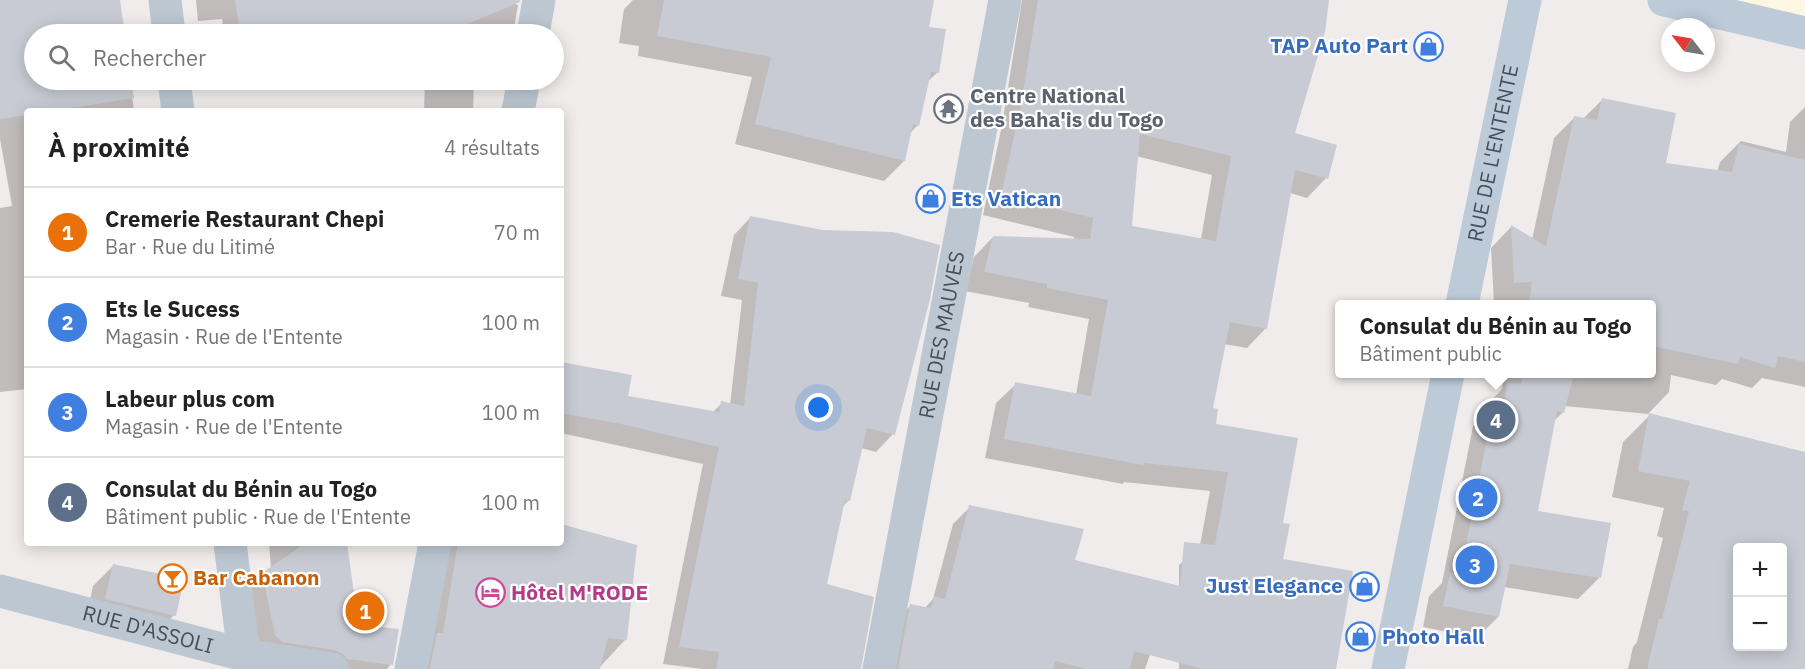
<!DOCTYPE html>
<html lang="fr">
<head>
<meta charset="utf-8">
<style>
  body { margin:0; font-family:"IBM Plex Sans",sans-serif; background:#f6f6f6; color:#222 }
  .controls { position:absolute; right:18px; bottom:18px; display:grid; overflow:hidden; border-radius:6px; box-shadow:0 3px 15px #0003 }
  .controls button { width:54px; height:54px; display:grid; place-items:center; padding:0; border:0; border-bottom:2px solid #e0e0e0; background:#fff; color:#222; font:30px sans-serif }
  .compass { position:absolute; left:1661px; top:18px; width:54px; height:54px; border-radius:50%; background:#fff; box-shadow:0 3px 15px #0003; rotate:301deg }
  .you { position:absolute; left:819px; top:408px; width:21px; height:21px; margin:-15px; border:4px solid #fff; border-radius:50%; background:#1a73e8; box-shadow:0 0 0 9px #1a73e833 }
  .badge { display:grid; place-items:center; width:39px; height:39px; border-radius:50%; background:#0b6aeb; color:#fff; font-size:20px; font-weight:700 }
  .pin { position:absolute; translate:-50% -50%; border:3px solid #fff; box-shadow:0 2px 6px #0006 }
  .popup { position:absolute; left:1335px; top:300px; width:321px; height:78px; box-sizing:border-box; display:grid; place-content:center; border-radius:6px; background:#fff; filter:drop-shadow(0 2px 4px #0005); font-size:20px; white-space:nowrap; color:#767676 }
  .popup b { font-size:22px; color:#222 }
  .popup::after { content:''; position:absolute; left:50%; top:100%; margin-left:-12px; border:12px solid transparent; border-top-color:#fff }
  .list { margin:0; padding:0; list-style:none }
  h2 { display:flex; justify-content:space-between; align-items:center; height:78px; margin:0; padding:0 24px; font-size:26px }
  h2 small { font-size:20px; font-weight:400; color:#767676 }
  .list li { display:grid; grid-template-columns:39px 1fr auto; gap:18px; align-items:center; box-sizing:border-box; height:90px; padding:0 24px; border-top:2px solid #e0e0e0 }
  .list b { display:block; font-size:22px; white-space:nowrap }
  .list p { margin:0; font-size:20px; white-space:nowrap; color:#767676 }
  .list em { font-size:20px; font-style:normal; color:#767676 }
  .icon { flex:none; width:33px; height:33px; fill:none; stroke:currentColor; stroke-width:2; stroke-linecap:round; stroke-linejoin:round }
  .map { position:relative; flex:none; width:1805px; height:669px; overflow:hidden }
  .search { position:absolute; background:#fff; box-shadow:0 3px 15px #0003; left:24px; top:24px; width:540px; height:66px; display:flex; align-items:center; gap:15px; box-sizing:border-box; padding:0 21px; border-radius:33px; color:#767676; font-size:22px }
  .panel { position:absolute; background:#fff; box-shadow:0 3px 15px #0003; left:24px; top:108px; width:540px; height:438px; border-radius:6px }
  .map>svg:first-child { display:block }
  .commercial { fill:#fdf6e3 }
  .shadow { fill:#0003; fill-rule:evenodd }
  .building { fill:#c8cbd3; fill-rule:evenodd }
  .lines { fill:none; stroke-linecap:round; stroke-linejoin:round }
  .street { stroke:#bcc7d1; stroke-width:33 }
  .secondary { stroke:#bdcad8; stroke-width:33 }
  .labels { text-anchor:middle; stroke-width:4.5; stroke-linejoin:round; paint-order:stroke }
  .shop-label { font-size:21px; font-weight:bold; fill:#366cbe; stroke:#fff; text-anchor:end }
  .worship-label { font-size:21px; font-weight:bold; fill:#5b616d; stroke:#fff; text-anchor:start }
  .street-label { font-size:21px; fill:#44505c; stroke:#fff }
  .food-label { font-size:21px; font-weight:bold; fill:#c56008; stroke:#fff; text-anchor:start }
  .hotel-label { font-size:21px; font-weight:bold; fill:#b23c85; stroke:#fff; text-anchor:start }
</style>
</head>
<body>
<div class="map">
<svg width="1805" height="669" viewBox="0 0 1805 669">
  <rect width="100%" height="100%" fill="#f0ecec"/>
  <path class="commercial" d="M1714,0H1805V20Z"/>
  <path class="shadow" d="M0,0H118L123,34H34V80H130L134,111H27V389L0,392V208L12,206L0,139Z
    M196,0H516L515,4L518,5L513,34H224L222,19L198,21Z
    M633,0H933L927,28L937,73L927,82L918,125L909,134L904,161L884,181L735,144L752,77L638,56L639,46L619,43L624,9Z
    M1022,0H1327L1293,134L1326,178L1307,198L1290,193L1266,328L1247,348L1224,344L1211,410L1214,426L1281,524V560L1324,669H1179V565L1200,545L1210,491L1124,482L1123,484L985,458L996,403L1016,384L1076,395L1089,319L1028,307L1029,303L965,291L974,257L993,237L1074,240V237L983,215L1002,125ZM1136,156L1212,175L1201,239L1130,227Z
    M425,80H474L473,111H424Z
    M1602,100L1664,165L1717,172L1720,162L1741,141L1786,152L1790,122L1805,107V387L1762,378L1752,388L1722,379L1716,385L1671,375L1669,392L1648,414L1565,406L1563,412L1554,421L1536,512L1599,578L1578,599L1504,587L1498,617L1477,638L1423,627L1429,596L1442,583L1473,426L1485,414L1487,405L1502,389L1504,374H1652V304H1494L1491,248L1511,227L1532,240L1554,138L1575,117L1583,119Z
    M751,217L893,434L876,452L861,448L849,500L843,506L825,585L859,669H703L663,664L703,464L561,433V364L626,397L713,412L722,403L730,405L742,300L721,296L734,235Z
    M1650,415L1805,453V669H1628L1633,647L1637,642L1663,538L1657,536L1664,508L1612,497L1623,442ZM1738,548H1782V646H1738Z
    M970,507L1073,561L1174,586L1145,669H885L894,623L911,605L925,608L933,599L953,524Z
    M561,525L625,640L598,669H411L438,543H561Z
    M269,543H346L354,610L379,629L391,664L387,669H320L264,659L245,592L271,569Z
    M113,566L174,615L154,636L86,619L93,586Z"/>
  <path class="building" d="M0,0H120L125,34H34V80H131L134,98L53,111H27V115L0,119Z
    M235,0H520V2L443,34H372L371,28L329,34H240Z
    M664,0H934L929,27L946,29L939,73L931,72L919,126L913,124L905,161L755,124L771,57L657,36Z
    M1038,0H1329L1325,32L1295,133L1337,145L1328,179L1295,170L1267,329L1230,322L1213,408L1218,409L1216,424L1298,438L1283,523L1290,524L1283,559L1353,571L1336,669H1203L1134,651L1130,669H1087L1055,661L1053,669H898L910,604L931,608L934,596L945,599L969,505L1084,529L1075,560L1180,586L1184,542L1215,545L1228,472L1144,463L1143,465L1004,439L1015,382L1091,396L1108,300L1047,288V284L984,272L993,236L1090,239L1093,218L1001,196L1021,104ZM1140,134L1231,156L1216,241L1132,226Z
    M1602,98L1676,113L1666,163L1732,172L1739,144L1805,160V362L1778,356L1775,368L1740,357L1738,364L1652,346V304H1529L1532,282L1514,283L1511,225L1546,246L1574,116L1597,120Z
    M750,216L823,230L893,232L940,245L930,299L895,435L867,428L850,501L845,500L827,584L874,597L861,669H716L719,652L679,647L719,447L621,424L561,413V362L632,375L628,396L719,412L721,401L744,406L758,283L738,279Z
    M1522,374H1574L1564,413L1557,411L1538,511L1611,523L1601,578L1510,564L1499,617L1443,606L1450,573L1460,575L1494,403L1504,405L1507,383L1521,384Z
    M1649,413L1805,452V669H1647L1659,619H1662L1689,511L1682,510L1690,481L1638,471ZM1737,548H1782V646H1737Z
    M561,524L637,545L627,640L608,638L600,669H430L437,633H443L458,543H561Z
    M306,543H347L356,608L380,606V627L399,629L393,665L347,659L343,654L335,650L282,642L275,635L262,573Z
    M113,564L184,579L176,616L105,599Z"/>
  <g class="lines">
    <g class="street">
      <path d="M165,0L169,34"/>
      <path d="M533,34L539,0"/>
      <path d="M174,80L178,111"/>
      <path d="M518,111L524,80"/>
      <path d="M230,543L244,655"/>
      <path id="s1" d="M0,591L244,655L332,669"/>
      <path d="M411,669L435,543"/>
      <path id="s2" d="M879,669L1005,0"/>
    </g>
    <g class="secondary">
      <path d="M1664,0L1805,33"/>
      <path id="s3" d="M1462,304L1525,0"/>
      <path d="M1388,669L1448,374"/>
    </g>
  </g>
  <defs>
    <symbol id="shop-ring" viewBox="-11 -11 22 22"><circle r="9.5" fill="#fff" stroke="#3f7fe0" stroke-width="1.5"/><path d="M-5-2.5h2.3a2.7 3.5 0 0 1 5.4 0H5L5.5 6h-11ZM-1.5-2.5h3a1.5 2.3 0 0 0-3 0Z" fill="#3f7fe0"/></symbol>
    <symbol id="temple-ring" viewBox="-11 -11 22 22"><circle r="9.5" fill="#fff" stroke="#6b7280" stroke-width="1.5"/><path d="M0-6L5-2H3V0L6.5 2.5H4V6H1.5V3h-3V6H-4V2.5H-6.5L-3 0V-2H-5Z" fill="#6b7280"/></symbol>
    <symbol id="bar-ring" viewBox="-11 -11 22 22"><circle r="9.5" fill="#fff" stroke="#e8710a" stroke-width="1.5"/><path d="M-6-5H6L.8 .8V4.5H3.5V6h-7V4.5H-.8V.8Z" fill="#e8710a"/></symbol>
    <symbol id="hotel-ring" viewBox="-11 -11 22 22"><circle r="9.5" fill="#fff" stroke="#d1479c" stroke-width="1.5"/><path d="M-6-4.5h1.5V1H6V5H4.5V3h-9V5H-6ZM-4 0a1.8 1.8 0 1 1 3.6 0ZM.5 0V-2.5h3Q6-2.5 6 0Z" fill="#d1479c"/></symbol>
  </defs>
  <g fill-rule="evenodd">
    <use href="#shop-ring" x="1412" y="30" width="33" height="33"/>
    <use href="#temple-ring" x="932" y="92" width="33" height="33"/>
    <use href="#shop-ring" x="914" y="182" width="33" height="33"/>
    <use href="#bar-ring" x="156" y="562" width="33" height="33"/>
    <use href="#shop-ring" x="1348" y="570" width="33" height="33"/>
    <use href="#hotel-ring" x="474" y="576" width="33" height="33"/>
    <use href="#shop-ring" x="1344" y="620" width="33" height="33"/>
  </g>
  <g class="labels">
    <g class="shop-label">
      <text x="1408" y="53">TAP Auto Part</text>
      <text x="951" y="206" text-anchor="start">Ets Vatican</text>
      <text x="1343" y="593">Just Elegance</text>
      <text x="1382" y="644" text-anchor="start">Photo Hall</text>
    </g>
    <g class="worship-label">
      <text x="970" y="103">Centre National<tspan x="970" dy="24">des Baha'is du Togo</tspan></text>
    </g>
    <g class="street-label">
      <text dy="7" stroke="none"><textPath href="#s3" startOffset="154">RUE DE L'ENTENTE</textPath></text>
      <text dy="7" stroke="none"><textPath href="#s2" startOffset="340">RUE DES MAUVES</textPath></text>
      <text dy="7" stroke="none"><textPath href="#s1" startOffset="153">RUE D'ASSOLI</textPath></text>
    </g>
    <g class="food-label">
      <text x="193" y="585">Bar Cabanon</text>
    </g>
    <g class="hotel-label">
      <text x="511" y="600">Hôtel M'RODE</text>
    </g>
  </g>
</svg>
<div class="controls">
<button>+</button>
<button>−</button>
</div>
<svg class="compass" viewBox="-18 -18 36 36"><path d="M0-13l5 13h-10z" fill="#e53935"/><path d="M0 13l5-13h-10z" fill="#767676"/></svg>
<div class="you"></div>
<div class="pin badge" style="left:365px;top:611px;background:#e8710a">1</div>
<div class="pin badge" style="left:1478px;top:498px;background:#3f7fe0">2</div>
<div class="pin badge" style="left:1475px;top:565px;background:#3f7fe0">3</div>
<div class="pin badge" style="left:1496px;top:420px;background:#5c6f8a">4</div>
<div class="popup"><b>Consulat du Bénin au Togo</b>Bâtiment public</div>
<div class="search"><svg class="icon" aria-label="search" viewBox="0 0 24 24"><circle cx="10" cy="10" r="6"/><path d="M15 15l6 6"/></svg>Rechercher</div>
<section class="panel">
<h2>À proximité<small>4 résultats</small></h2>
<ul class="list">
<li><span class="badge" style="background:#e8710a">1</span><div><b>Cremerie Restaurant Chepi</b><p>Bar · Rue du Litimé</p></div><em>70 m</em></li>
<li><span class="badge" style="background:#3f7fe0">2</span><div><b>Ets le Sucess</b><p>Magasin · Rue de l'Entente</p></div><em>100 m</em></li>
<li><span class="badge" style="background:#3f7fe0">3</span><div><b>Labeur plus com</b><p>Magasin · Rue de l'Entente</p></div><em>100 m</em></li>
<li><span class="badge" style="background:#5c6f8a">4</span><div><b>Consulat du Bénin au Togo</b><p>Bâtiment public · Rue de l'Entente</p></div><em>100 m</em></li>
</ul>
</section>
</div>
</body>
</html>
